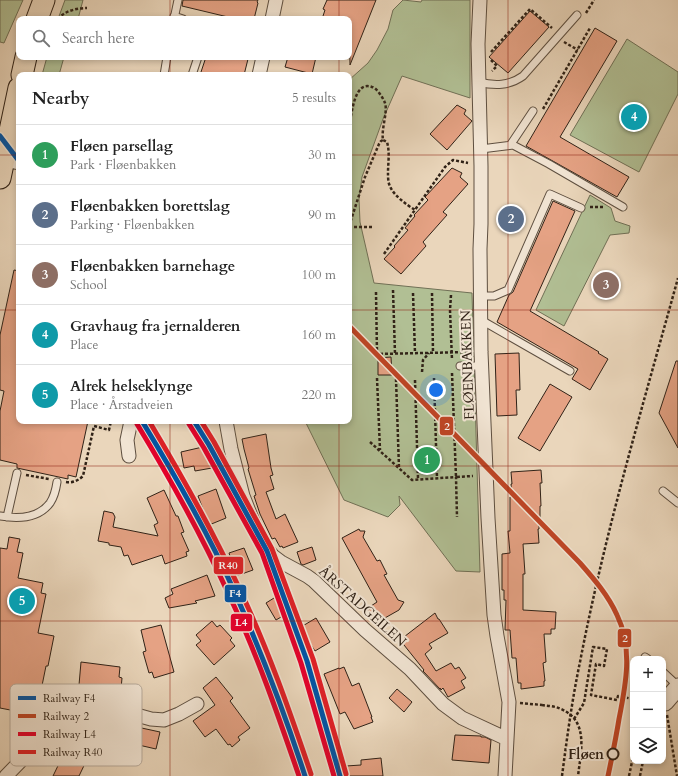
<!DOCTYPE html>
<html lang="en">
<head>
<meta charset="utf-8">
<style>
  body { margin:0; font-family:Cardo,serif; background:#f2f2f2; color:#222 }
  .controls { position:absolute; right:12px; bottom:12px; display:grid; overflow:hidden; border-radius:8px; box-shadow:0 2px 6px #0003 }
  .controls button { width:36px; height:36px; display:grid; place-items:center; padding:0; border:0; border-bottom:1px solid #e0e0e0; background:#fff; color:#222; font:20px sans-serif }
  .you { position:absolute; left:436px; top:390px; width:14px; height:14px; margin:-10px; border:3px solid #fff; border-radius:50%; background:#1a73e8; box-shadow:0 0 0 6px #1a73e833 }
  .badge { display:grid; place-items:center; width:26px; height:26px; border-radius:50%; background:#111827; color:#fff; font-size:13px; font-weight:700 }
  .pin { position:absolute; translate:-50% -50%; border:2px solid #fff; box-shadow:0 1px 4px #0006 }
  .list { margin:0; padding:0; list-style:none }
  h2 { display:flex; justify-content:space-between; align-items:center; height:52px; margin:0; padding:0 16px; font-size:17px }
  h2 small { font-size:13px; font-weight:400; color:#767676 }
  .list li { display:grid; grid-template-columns:26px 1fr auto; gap:12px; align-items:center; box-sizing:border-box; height:60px; padding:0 16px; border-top:1px solid #e0e0e0 }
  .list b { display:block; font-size:15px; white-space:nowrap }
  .list p { margin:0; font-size:13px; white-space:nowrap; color:#767676 }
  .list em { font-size:13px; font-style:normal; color:#767676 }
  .icon { flex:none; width:22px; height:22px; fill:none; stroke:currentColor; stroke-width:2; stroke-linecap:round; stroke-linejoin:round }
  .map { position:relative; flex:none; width:678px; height:776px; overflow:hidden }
  .search { position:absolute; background:#fff; box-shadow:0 2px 6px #0003; left:16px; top:16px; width:336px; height:44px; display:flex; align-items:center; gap:10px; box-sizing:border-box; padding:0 14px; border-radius:8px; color:#767676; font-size:15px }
  .panel { position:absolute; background:#fff; box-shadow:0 2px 6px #0003; left:16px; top:72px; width:336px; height:352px; border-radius:8px }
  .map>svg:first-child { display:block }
  .green { fill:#b1bf94; stroke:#707056 }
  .building { fill:#e5a284; stroke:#302217 }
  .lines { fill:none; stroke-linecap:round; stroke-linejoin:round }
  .service-casing { stroke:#5e4f40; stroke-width:9 }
  .minor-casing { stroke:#5e4f40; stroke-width:15 }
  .tertiary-casing { stroke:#5e4f40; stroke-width:19 }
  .primary-casing { stroke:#302217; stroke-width:23 }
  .path { stroke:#302217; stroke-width:2.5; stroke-dasharray:3 2; stroke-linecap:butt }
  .service { stroke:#f1e4d3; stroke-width:7 }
  .minor { stroke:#f1e4d3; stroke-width:13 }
  .tertiary { stroke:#f1e4d3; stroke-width:17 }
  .primary { stroke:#ead6bb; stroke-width:21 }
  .path-bridge { stroke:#302217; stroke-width:2.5; stroke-dasharray:3 2; stroke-linecap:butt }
  .rail-1-casing { stroke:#f1e4d3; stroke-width:8 }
  .rail-2-casing { stroke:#f1e4d3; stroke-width:8 }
  .rail-3-casing { stroke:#f1e4d3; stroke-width:8 }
  .rail-4-casing { stroke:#f1e4d3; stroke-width:8 }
  .rail-1 { stroke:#0054a6; stroke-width:5 }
  .rail-2 { stroke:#bf4525; stroke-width:5 }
  .rail-3 { stroke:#e4002b; stroke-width:5 }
  .rail-4 { stroke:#df2027; stroke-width:5 }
  .grid { fill:none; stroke:#8f2418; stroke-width:1; stroke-opacity:0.55 }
  .stop-dot { fill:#f1e4d3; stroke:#302217; stroke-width:2 }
  .labels { text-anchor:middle; stroke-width:4; stroke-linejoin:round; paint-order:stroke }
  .street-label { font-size:14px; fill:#302217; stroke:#f1e4d3 }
  .stop-label { font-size:14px; font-weight:bold; fill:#302217; stroke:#f1e4d3; text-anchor:end }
  .key { fill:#f1e4d3; stroke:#b7aa9b; stroke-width:1 }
  .key-label { font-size:11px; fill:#302217 }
  .line-badge { stroke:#f1e4d3; stroke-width:1.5 }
  .badge-label { font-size:11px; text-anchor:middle; font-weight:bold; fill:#fff }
</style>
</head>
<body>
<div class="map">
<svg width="678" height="776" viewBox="0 0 678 776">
  <rect width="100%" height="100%" fill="#ead6bb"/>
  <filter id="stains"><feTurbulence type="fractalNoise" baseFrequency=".005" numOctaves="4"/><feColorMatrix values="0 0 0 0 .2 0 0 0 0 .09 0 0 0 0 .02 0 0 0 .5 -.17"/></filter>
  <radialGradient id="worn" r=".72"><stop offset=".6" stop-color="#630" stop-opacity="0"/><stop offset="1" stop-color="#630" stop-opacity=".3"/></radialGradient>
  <path class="green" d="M0,0H23L4,43L0,42Z
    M65,0H83L78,19H58Z
    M403,0L421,2L422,0H470V98L402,76L383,119L362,177L359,199L360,222L374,283L472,293L480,572L456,571L399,496L400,505L388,517L344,500L305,421H349V80L368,63L377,50L388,29L393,10Z
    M627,39L678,72V94L639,172L570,135Z
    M47,57H64L59,75H42Z
    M590,195L611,208L615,221L630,226L629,233L610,235L564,326L536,310Z"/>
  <path class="building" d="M183,0H258L257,2L258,3L254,19H228V17L182,6Z
    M327,0H376L350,65L349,19H322L325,10L323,9Z
    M530,11L549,27L508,73L489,57Z
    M595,28L617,41L560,137L629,177L617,197L526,146Z
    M206,57H239L248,59L244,75H200Z
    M288,57H316L312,74L285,67Z
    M457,105L466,110L464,114L472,121L447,150L430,134Z
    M452,168L462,173L460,177L468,184L443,212L447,215L423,242L426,246L401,274L384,259L395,247L394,246L408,230L405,228L415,216L414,215L428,200L425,197Z
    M553,201L575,211L530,311L599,352L598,353L608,359L590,390L572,379L578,369L497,322L509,295L513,292Z
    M14,270L19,271V421H88L76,477L68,475V479L17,468V464L0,460V411L4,391L0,390V335Z
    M519,353L520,390H516L517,415L497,416L495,354Z
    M391,357L392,375H378V358Z
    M676,361H678V448L659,413Z
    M550,384L572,397L540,451L518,438Z
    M266,434L271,468L273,475L270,476L274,489L266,492L276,519L285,514L298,542L283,548L282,546L280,547L275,538L272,539L260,514L254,496L256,495L248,469L249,468L244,449L242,439Z
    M207,446L212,468L195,471L194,466L184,468L181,452Z
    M541,470L542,483H540L541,506H540V518H539V529H538L539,543L523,544L525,574H523V610L556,612L555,629H551V634H544L546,662L543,663L545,681H544V686L521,689V683H518L516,658H512L510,630H505L506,600H504V590H502V554L510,553L508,531H510V497H512L511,484H512L511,472Z
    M216,489L226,518L209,525L198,496Z
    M164,490L176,516H178L184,532L181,533L189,551L186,552L187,556L165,564L162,555L132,565L128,555L124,556L121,547L109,545V543L98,541L104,511L113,513L115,517L113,527L158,536L154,525L158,523L147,498Z
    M359,529L360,531H365L363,537L377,561L380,560L387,574L384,575L398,600L404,602L399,610L376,623L367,611L372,607L371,606L377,602L342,538Z
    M9,537L20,539L17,552L23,553L18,578L43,583L41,593L46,594L38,633L54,636L48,666H46L36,715L0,708V548L7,549Z
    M312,547L316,560L303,565L301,564L297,552Z
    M244,548L253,570L236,576L229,559H231L229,553Z
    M207,575L215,596L195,601L197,603L169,608L165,598L173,594L171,589Z
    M282,593L293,610L276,620L266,603Z
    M435,613L438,619H439L448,633L429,644L432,648L425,654L436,671L451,663L455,669L459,667L466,678L461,681L465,688L448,697L443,688L441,690L440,688V689L423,671L424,670L400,640Z
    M316,618L330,642L315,651L311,645L300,652L293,641L304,634L301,627Z
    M212,621L217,627L220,625L232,638L230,640L235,646L214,665L196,645L201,641L196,635Z
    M161,625L174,672L154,678L152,672L149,673L143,652L146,651L141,630Z
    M81,662L120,667L119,677L122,678L121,689H114V691L101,690L102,687L79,685Z
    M344,667L352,686L359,683L372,717H371L373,722L354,729L345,712L340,714L324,674L339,668V669Z
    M216,677L233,698L230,701L250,728L238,737L240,740L232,747L230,744L228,745L216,729L205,737L193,721L215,705L203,688Z
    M397,689L412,702L404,712L389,698Z
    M114,725L137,727L160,732L156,749L130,743V749L112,748Z
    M455,735L481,736V737H485L491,740L489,763L452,760Z
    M69,743H74L91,751L79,776H53Z
    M381,758L383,776H332L331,767L361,765V760Z"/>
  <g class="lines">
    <defs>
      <path id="service" d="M174,16L183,19
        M174,19L178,0
        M164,75L167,57
        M192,75L198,57
        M478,82C495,86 509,86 523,76L577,15
        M511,144L533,111
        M481,149L513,145L549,164L623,207
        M481,296H494L508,290L550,194L581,208
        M481,320L570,371
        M460,366H482
        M663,491L678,503
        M0,516C17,519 38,519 50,503C54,497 56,489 57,482
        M7,517L17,473
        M645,657L648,659
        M663,672L678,686"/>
      <path id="minor" d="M480,0L478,44L481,166V224L480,249L481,352L488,518L494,615L497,636L509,702L505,776
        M272,19L276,0
        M259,75L263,57
        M4,160L19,163
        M226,421L231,449L243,496L260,539L266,548L273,556L281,562L307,576L314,581L365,630L410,669L443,704L462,718L507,739
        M129,456L127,440L131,421
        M6,776L43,738L62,721L86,709L101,708L133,714L151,719L164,720L179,714L197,704"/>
      <path id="tertiary" d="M665,702L678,687"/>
      <path id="primary" d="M37,19L44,0
        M22,75L26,57
        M0,178L19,88"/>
    </defs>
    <use href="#service" class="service-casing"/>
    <use href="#minor" class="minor-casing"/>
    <use href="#tertiary" class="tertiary-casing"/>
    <use href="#primary" class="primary-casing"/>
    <path class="path" d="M586,13L594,0
      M58,19C64,11 77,8 87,8
      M564,42L578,50
      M491,52L530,9L552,28
      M491,60L497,66L492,71
      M543,109L590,28
      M349,126C352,114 354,80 372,87C377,88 383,98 385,103C388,112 381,129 383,140L387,142C390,152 388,163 388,173C388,177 388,183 390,186C393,195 407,205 415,210
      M590,207H603
      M349,226L365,177L379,144L381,141L383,140
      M349,227H373
      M384,254L445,167L453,160L468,163
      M393,290L395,354
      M376,292L377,354L469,352
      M413,293L415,353
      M432,293L433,353
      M451,295L450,310L452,360
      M422,372L423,360L429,353
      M452,373L456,477L473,476
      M377,378L380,450
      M434,378L437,478
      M396,379L399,468
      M415,380L418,479
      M370,442L412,480L456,477L457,517
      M26,475L49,479
      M66,482C72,483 78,481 83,476L94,426L109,430L111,421
      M520,703L542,705
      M667,715L677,776
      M574,719L584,703L593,647L607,649L604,666L596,664L591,695L617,700L618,696L633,699
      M562,776C567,738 572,700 580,662C605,532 643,405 678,278
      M629,776L633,757
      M640,776L643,761"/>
    <use href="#service" class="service"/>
    <use href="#minor" class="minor"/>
    <use href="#tertiary" class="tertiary"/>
    <use href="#primary" class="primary"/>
    <path class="path-bridge" d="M542,705C548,706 555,706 561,709C589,721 581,751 578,776"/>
    <defs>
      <path id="rail-1" d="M0,136L19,161
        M142,421C176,477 209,534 236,595C262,654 285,714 305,776
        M194,421L209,445L267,551L307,661L340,776"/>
      <path id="rail-2" d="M349,326L580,563C594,579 608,595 617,615C633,648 626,684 619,719C616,738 612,757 608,776"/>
      <path id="rail-3" d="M137,424C171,480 202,536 229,595C257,654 278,715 299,776
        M189,424L204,448L262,553L301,663L334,776"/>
      <path id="rail-4" d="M149,421C182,476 213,531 240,590C268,649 290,712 311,774
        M201,421L214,442L272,549L313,659L346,774"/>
    </defs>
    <use href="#rail-1" class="rail-1-casing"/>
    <use href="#rail-2" class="rail-2-casing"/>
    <use href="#rail-3" class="rail-3-casing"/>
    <use href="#rail-4" class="rail-4-casing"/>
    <use href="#rail-1" class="rail-1"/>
    <use href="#rail-2" class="rail-2"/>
    <use href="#rail-3" class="rail-3"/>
    <use href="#rail-4" class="rail-4"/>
  </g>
  <path class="grid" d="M170,0V19M339,0V19M508,0V776M170,57V75M339,57V75M0,155H19M349,155H678M0,310H19M349,310H678M170,421V776M339,421V776M0,466H678M0,621H678"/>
  <circle class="stop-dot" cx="613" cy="754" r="5.5"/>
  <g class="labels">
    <g class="street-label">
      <text transform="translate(467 365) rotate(-92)" y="5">FLØENBAKKEN</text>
      <text transform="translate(363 606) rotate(42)" y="5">ÅRSTADGEILEN</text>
    </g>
    <g class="stop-label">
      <text x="604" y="759">Fløen</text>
    </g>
  </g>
  <rect x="10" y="684" width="132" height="82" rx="6" class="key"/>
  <rect x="18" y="696" width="18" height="4" fill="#0054a6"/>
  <rect x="18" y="714" width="18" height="4" fill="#bf4525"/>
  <rect x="18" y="732" width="18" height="4" fill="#e4002b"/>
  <rect x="18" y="750" width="18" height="4" fill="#df2027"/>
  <g class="key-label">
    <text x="43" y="702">Railway F4</text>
    <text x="43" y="720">Railway 2</text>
    <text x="43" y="738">Railway L4</text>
    <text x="43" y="756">Railway R40</text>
  </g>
  <g class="line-badge">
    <rect x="439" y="416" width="15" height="20" rx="4" fill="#bf4525"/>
    <rect x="213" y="556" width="31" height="19" rx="4" fill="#df2027"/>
    <rect x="224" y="584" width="23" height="19" rx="4" fill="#0054a6"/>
    <rect x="230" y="613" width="23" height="19" rx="4" fill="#e4002b"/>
    <rect x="617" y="628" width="15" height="20" rx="4" fill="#bf4525"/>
  </g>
  <g class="badge-label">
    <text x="447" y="430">2</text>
    <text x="228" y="569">R40</text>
    <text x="235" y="597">F4</text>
    <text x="241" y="626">L4</text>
    <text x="625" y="642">2</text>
  </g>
  <rect width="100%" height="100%" filter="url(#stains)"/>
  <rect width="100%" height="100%" fill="url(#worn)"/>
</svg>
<div class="controls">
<button>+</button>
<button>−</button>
<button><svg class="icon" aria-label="layers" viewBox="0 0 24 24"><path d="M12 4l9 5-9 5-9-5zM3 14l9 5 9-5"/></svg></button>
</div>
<div class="you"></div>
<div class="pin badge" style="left:427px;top:460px;background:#2e9e5b">1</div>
<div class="pin badge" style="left:511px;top:219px;background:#5c6f8a">2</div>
<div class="pin badge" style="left:606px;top:285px;background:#8d6e63">3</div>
<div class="pin badge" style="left:634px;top:117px;background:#0f9aa8">4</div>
<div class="pin badge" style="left:22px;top:601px;background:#0f9aa8">5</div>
<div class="search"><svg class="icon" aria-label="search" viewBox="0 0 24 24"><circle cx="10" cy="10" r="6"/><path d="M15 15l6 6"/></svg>Search here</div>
<section class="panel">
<h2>Nearby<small>5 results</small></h2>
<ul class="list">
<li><span class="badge" style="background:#2e9e5b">1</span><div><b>Fløen parsellag</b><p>Park · Fløenbakken</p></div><em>30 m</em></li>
<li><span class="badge" style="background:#5c6f8a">2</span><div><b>Fløenbakken borettslag</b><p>Parking · Fløenbakken</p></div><em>90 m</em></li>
<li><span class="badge" style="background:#8d6e63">3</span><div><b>Fløenbakken barnehage</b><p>School</p></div><em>100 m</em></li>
<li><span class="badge" style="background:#0f9aa8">4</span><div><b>Gravhaug fra jernalderen</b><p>Place</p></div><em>160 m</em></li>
<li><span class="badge" style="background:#0f9aa8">5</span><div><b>Alrek helseklynge</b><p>Place · Årstadveien</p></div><em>220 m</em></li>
</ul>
</section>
</div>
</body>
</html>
